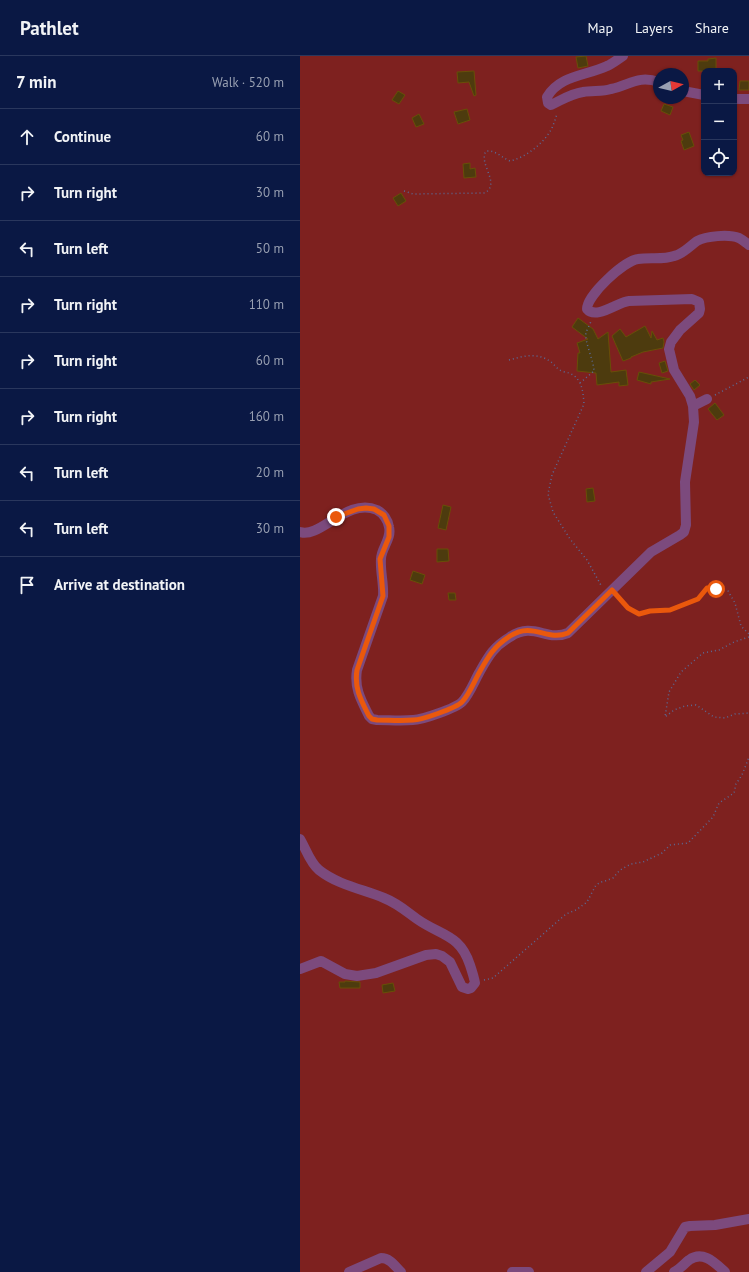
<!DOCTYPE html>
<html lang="en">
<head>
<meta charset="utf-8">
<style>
  body { margin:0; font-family:"PT Sans",sans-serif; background:#13214b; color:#f1f3f6 }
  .controls { position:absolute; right:12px; top:12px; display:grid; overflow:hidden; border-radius:8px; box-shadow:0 1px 3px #0004 }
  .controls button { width:36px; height:36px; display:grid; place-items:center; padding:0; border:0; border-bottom:1px solid #2a375d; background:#0a1844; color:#f1f3f6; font:20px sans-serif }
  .compass { position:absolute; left:353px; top:12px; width:36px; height:36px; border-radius:50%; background:#0a1844; box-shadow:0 1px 3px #0004; rotate:82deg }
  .stop { position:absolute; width:12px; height:12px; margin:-9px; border:3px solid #ea580c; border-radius:50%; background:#fff }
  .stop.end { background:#ea580c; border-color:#fff; box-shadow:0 1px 4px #0008 }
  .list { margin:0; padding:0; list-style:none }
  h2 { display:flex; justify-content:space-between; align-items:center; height:52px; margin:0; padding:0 16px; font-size:17px }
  h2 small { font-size:13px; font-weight:400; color:#99a0b2 }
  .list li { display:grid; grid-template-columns:26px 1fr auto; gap:12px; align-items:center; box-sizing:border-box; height:56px; padding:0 16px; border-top:1px solid #2a375d }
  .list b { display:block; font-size:15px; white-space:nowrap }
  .list em { font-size:13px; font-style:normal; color:#99a0b2 }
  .icon { flex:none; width:22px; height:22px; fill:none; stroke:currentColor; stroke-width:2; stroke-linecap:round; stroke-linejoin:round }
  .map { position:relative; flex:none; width:449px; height:1216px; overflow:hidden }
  header { display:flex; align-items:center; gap:24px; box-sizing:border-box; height:56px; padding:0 20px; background:#0a1844; border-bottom:1px solid #2a375d }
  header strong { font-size:19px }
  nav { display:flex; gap:22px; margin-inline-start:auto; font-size:14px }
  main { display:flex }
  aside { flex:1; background:#0a1844 }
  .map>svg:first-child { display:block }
  .green { fill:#7e211f; fill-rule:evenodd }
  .building { fill:#4d3b0e; stroke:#684f07 }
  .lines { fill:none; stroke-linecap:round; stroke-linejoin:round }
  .path { stroke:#5b6994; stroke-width:1.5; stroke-dasharray:1 3; stroke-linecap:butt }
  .minor { stroke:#7c4a7d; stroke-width:10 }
  .route { stroke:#ea580c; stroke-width:5 }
</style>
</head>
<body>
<header>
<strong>Pathlet</strong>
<nav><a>Map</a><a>Layers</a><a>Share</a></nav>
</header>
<main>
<aside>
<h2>7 min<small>Walk · 520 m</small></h2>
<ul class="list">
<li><svg class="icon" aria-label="ahead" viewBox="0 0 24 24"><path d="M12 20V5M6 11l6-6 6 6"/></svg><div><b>Continue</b></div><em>60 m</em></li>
<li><svg class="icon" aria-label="right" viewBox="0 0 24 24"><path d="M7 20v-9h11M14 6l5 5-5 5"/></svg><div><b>Turn right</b></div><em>30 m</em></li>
<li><svg class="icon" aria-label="left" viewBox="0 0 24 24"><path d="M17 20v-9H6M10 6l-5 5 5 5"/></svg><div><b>Turn left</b></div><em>50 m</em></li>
<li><svg class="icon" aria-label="right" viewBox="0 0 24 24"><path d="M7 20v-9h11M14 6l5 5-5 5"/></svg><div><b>Turn right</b></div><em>110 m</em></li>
<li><svg class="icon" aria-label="right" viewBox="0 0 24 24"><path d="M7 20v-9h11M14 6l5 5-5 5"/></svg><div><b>Turn right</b></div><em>60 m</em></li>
<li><svg class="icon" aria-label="right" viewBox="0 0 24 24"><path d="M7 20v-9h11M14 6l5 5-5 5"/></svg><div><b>Turn right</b></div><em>160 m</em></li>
<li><svg class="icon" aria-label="left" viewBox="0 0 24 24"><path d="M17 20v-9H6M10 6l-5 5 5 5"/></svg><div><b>Turn left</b></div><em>20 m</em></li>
<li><svg class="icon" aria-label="left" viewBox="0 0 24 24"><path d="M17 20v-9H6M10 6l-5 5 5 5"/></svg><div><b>Turn left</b></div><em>30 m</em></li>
<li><svg class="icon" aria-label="arrive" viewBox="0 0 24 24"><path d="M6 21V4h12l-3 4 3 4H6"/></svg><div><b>Arrive at destination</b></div></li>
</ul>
</aside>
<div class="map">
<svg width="449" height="1216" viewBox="0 0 449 1216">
  <rect width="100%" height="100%" fill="#0e205b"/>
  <path class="green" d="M0,0H449V1216H0ZM404,15H434V117H404ZM359,18H383V42H359Z"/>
  <path class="building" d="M286,0L288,10L278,12L276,1Z
    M416,2V15H398V5H408V3Z
    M174,15L176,39L174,40L169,26L158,27L157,16Z
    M440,25H449V34H439Z
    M98,35L105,39L99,48L92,44Z
    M364,48L373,51L370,59L361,55Z
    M167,53L170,64L158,68L154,56Z
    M119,58L124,68L116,71L112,62Z
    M389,76L394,90L384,94L381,85L383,84L381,79Z
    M170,107V113L175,112L176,121L164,122L163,108Z
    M101,137L106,145L98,150L93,142Z
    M278,262L293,273L298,283L308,276L311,316L326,314L328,329L319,330V326L297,329L296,317L277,315L278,297H280L277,287L288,283L272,271Z
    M345,270L351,282L352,275L357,284L363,282L364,286L363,292L343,296L331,301V302L323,305L312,280L320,273L326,281Z
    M365,305L368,315L362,317L359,307Z
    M339,316L370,323L351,326V328L337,324Z
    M395,324L400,329L394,334L390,328Z
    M415,347L424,359L417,364L408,353Z
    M293,432L295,445L287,446L286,433Z
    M143,449L151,451L146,474L138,472Z
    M137,493H148L149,505L137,506Z
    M113,515L125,519L122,528L110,524Z
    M148,537H155L156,544H149Z
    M45,925L60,926V932H40L39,926H45Z
    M93,927L95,935L83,937L82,929Z"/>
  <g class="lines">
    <path class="path" d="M418,15V14
      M104,135L113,138L185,137C201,127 178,108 186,95C196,94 202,102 210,105C227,101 244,87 252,72C254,67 256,62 257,57
      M209,304C223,300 238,296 251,306C254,308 256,312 260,314C262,316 266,316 269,317C282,322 283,335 284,348L252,419L248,438L253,456L270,483L287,504L302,531
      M280,327L294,315C294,306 284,284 286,277C287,273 290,269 291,265
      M415,339L449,321
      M318,541L328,552L339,558L350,555L370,554L398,543L407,532L428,535L435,547L441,570L449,578
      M449,581L434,586L419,594L403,597L381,616L369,636L365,661L374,654L385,650L396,649L414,661L425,662L435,658L449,657
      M184,924L193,922L266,858L276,854L287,846L296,829L301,826L305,825L313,822L320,814L331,808L343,806L362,797L370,789L388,787L413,761L419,747L434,737L436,728L442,719L449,701"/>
    <path class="minor" d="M323,0C318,3 312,8 307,10C286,20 260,19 247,41L248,47L251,49C262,44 270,38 283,36C292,34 302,36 311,33C330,29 338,19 359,26
      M383,35L404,39
      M434,43H449
      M393,350L407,343
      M0,476C20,483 47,441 77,454C83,457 88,464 89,471C92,483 81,492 81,503C80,515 84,528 83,540L57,614C54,632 61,644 69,660L72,663L77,664C89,664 101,665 113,664C122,664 156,652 162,646C169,639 174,626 179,617C188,601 193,591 210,581C234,565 246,586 268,577L351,496L380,479L384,476L386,469L385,426L394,366L393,350L390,340L374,314L369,293L371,286L380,274L399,257L400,253L399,246L392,243L329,245C318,246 296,264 287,253C287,239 324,205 338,203C350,201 363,204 374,200C383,198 390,190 397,185C406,180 429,178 439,182C443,184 446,187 449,189
      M0,783C6,793 10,807 19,814C38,829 62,833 84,842C97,847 106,855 117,863C141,880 160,878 170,909C172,915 174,921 175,927L171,932L168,933L162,931L150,906L142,900L136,898L126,899L76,917L57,920L45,918L21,905L0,913
      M49,1216L81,1202C90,1202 95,1210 101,1216
      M212,1216H229
      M346,1216L370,1196L385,1171L390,1170L415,1169L449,1163
      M374,1216C380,1213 384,1208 389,1204C403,1194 415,1207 425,1216"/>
  </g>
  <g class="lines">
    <path class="route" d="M36,461L58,453L66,452L74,453L84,459L89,470V481L80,503L83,540L57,614C54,632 61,644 69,660L72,663L77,664C89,664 101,665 113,664C122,664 156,652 162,646C169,639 174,626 179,617C188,601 193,591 210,580C234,565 246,586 268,577L312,534L328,552L339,558L350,555L370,554L398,543L407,532L416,533"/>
  </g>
</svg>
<div class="controls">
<button>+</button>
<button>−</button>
<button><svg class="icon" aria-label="locate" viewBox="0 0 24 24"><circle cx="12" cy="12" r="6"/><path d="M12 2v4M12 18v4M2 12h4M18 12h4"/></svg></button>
</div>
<svg class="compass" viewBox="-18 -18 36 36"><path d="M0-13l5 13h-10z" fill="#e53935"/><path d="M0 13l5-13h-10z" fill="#99a0b2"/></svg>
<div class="stop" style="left:416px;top:533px"></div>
<div class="stop end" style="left:36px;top:461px"></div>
</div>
</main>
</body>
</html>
